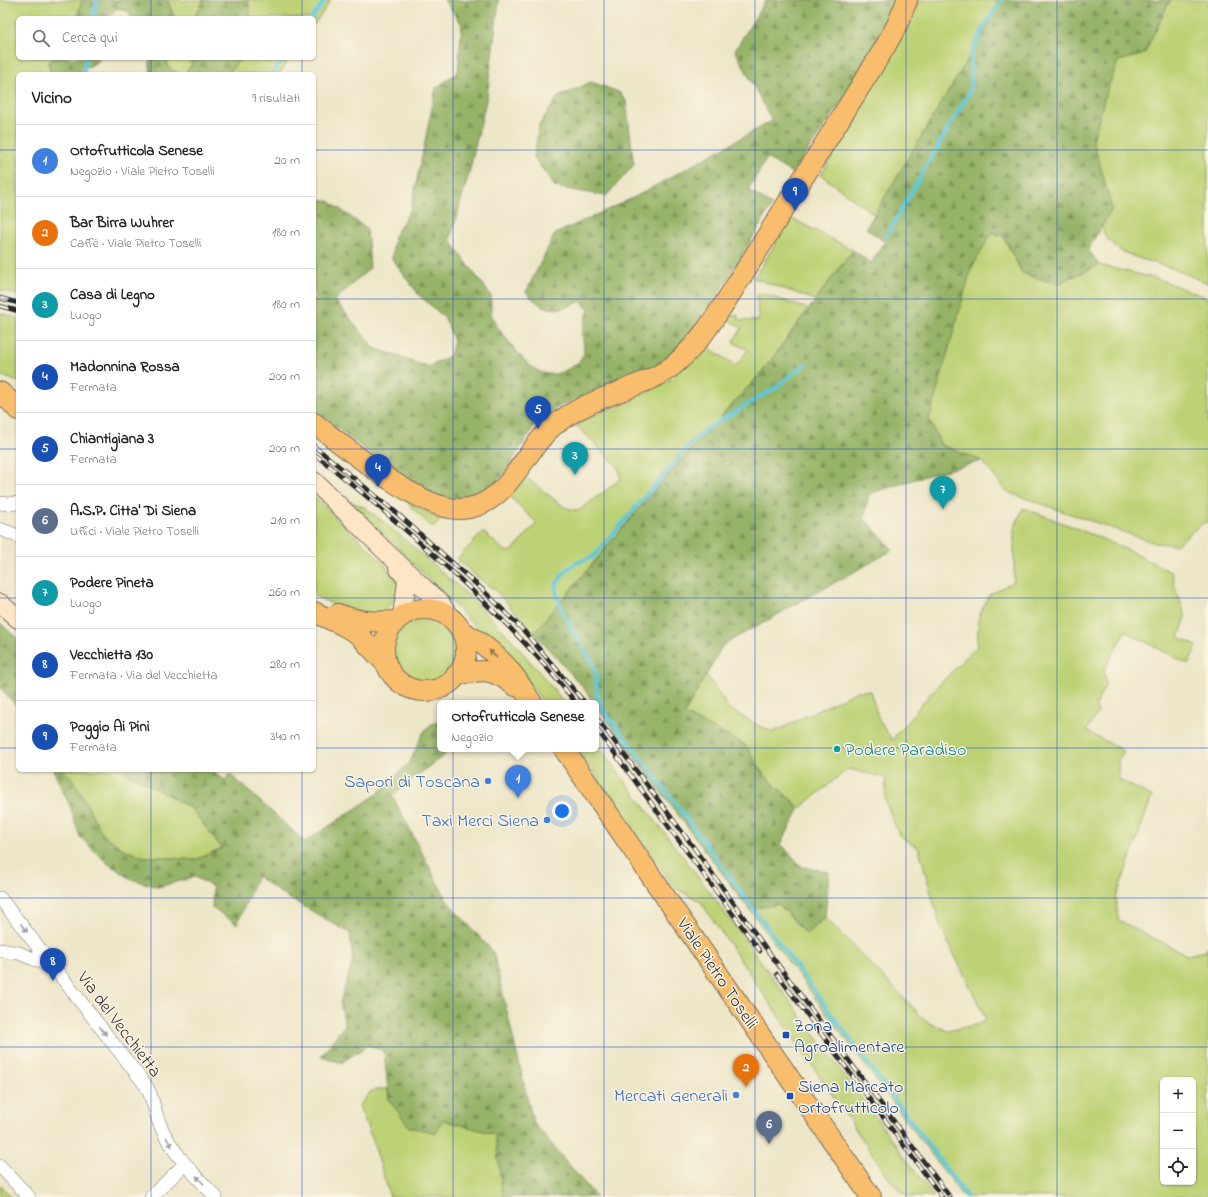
<!DOCTYPE html>
<html lang="it">
<head>
<meta charset="utf-8">
<style>
  body { margin:0; font-family:"Indie Flower",sans-serif; background:#f2f2f2; color:#222 }
  .controls { position:absolute; right:12px; bottom:12px; display:grid; overflow:hidden; border-radius:6px; box-shadow:0 1px 3px #0004 }
  .controls button { width:36px; height:36px; display:grid; place-items:center; padding:0; border:0; border-bottom:1px solid #e0e0e0; background:#fff; color:#222; font:20px sans-serif }
  .you { position:absolute; left:562px; top:811px; width:14px; height:14px; margin:-10px; border:3px solid #fff; border-radius:50%; background:#1a73e8; box-shadow:0 0 0 6px #1a73e833 }
  .badge { display:grid; place-items:center; width:26px; height:26px; border-radius:50%; background:#c8321e; color:#fff; font-size:13px; font-weight:700 }
  .pin { position:absolute; translate:-50% -33px; filter:drop-shadow(0 1px 2px #0008) }
  .pin::after { content:''; position:absolute; top:21px; width:14px; height:12px; background:inherit; clip-path:polygon(0 0,100% 0,50% 100%) }
  .popup { position:absolute; left:437px; top:700px; width:162px; height:52px; box-sizing:border-box; display:grid; place-content:center; border-radius:6px; background:#fff; filter:drop-shadow(0 1px 3px #0005); font-size:13px; white-space:nowrap; color:#767676 }
  .popup b { font-size:15px; color:#222 }
  .popup::after { content:''; position:absolute; left:50%; top:100%; margin-left:-8px; border:8px solid transparent; border-top-color:#fff }
  .list { margin:0; padding:0; list-style:none }
  h2 { display:flex; justify-content:space-between; align-items:center; height:52px; margin:0; padding:0 16px; font-size:17px }
  h2 small { font-size:13px; font-weight:400; color:#767676 }
  .list li { display:grid; grid-template-columns:26px 1fr auto; gap:12px; align-items:center; box-sizing:border-box; height:72px; padding:0 16px; border-top:1px solid #e0e0e0 }
  .list b { display:block; font-size:15px; white-space:nowrap }
  .list p { margin:0; font-size:13px; white-space:nowrap; color:#767676 }
  .list em { font-size:13px; font-style:normal; color:#767676 }
  .icon { flex:none; width:22px; height:22px; fill:none; stroke:currentColor; stroke-width:2; stroke-linecap:round; stroke-linejoin:round }
  .map { position:relative; flex:none; width:1208px; height:1197px; overflow:hidden }
  .search { position:absolute; background:#fff; box-shadow:0 1px 3px #0004; left:16px; top:16px; width:300px; height:44px; display:flex; align-items:center; gap:10px; box-sizing:border-box; padding:0 14px; border-radius:6px; color:#767676; font-size:15px }
  .panel { position:absolute; background:#fff; box-shadow:0 1px 3px #0004; left:16px; top:72px; width:300px; height:700px; border-radius:6px }
  .map>svg:first-child { display:block }
  .green { fill:#bdd276; stroke:#747e50; fill-rule:evenodd }
  .forest { fill:url(#forest-firs); stroke:#607049 }
  .lines { fill:none; stroke-linecap:round; stroke-linejoin:round }
  .stream { stroke:#5ec8d9; stroke-width:4 }
  .street-casing { stroke:#6f6c62; stroke-width:14 }
  .secondary-casing { stroke:#6f6c62; stroke-width:20 }
  .primary-casing { stroke:#6f6c62; stroke-width:22 }
  .street { stroke:#fff; stroke-width:13 }
  .secondary { stroke:#fde5c5; stroke-width:18 }
  .primary { stroke:#f9be6d; stroke-width:20 }
  .rail-casing { stroke:#2b2b2b; stroke-width:4.5 }
  .rail { stroke:#fcf5e5; stroke-width:3; stroke-dasharray:9; stroke-linecap:butt }
  .oneway { fill:#92744c }
  .oneway2 { fill:#a0a0a0 }
  .grid { fill:none; stroke:#1d4ed8; stroke-width:1; stroke-opacity:0.55 }
  .culture-dot { fill:#0f9aa8; stroke:#fcf5e5; stroke-width:1.5 }
  .shop-dot { fill:#3f7fe0; stroke:#fcf5e5; stroke-width:1.5 }
  .transit-dot { fill:#1a4fb4; stroke:#fcf5e5; stroke-width:1.5 }
  .labels { text-anchor:middle; stroke-width:3; stroke-linejoin:round; paint-order:stroke }
  .culture-label { font-size:18px; fill:#0d838f; stroke:#fcf5e5; text-anchor:start }
  .shop-label { font-size:18px; fill:#366cbe; stroke:#fcf5e5; text-anchor:end }
  .street-label { font-size:18px; fill:#2b2b2b; stroke:#fcf5e5 }
  .transit-label { font-size:18px; fill:#164399; stroke:#fcf5e5; text-anchor:start }
</style>
</head>
<body>
<div class="map">
<svg width="1208" height="1197" viewBox="0 0 1208 1197">
  <defs>
    <pattern id="forest-firs" width="22" height="20" patternUnits="userSpaceOnUse"><rect width="22" height="20" fill="#96b467"/><path d="M5 1l3.5 6h-7zM16 11l3.5 6h-7z" fill="#7b9355"/></pattern>
  </defs>
  <rect width="100%" height="100%" fill="#fcf5e5"/>
  <filter id="ink" filterUnits="userSpaceOnUse"><feTurbulence type="fractalNoise" baseFrequency=".025" numOctaves="2"/><feDisplacementMap in="SourceGraphic" scale="8" xChannelSelector="R" yChannelSelector="G"/><feConvolveMatrix kernelMatrix="1 2 1 2 8 2 1 2 1" color-interpolation-filters="sRGB"/></filter>
  <filter id="wash" filterUnits="userSpaceOnUse"><feTurbulence type="fractalNoise" baseFrequency=".012" numOctaves="4" result="noise"/><feDisplacementMap in="SourceGraphic" scale="16" xChannelSelector="R" yChannelSelector="G"/><feGaussianBlur stdDeviation="0.9" result="paint"/><feColorMatrix in="noise" values="0 0 0 0 0 0 0 0 0 0 0 0 0 0 0 0 0 1.4 0 .05"/><feComposite in="paint" operator="in"/></filter>
  <g filter="url(#wash)">
    <rect width="100%" height="100%" fill="#ede6c8"/>
    <path class="green" d="M0,0H82L77,18H18V58H57L48,62L51,74H18V295L0,290Z
      M167,0H204L194,18H175Z
      M248,0H331L314,25V18H251Z
      M919,0H998L989,24L875,215L821,175L911,19Z
      M1170,0H1208V283L1171,268L1135,257L1119,250L1105,237L1102,226L1112,209L1093,140L1105,96L1118,61L1144,54Z
      M167,58H190L192,64L185,74H180L167,66Z
      M240,58H290L279,74H228Z
      M791,218L853,250L815,300L754,278Z
      M991,232L1003,236L1022,273L1057,284L1099,265L1158,279L1208,298V522L1203,523L1176,545L1155,543L1007,492L982,461L941,445L929,419L971,269Z
      M761,293L808,309L763,371L664,479L534,633L495,590L478,578L457,559L483,532L505,551L511,552L537,523L509,496L525,477L564,507L578,511L621,479L618,467L576,425L599,413L645,393L672,378L705,345L736,366L748,350L733,342L742,328L729,320L732,316L738,315V320L758,321L757,295Z
      M0,313L18,318V382L0,375Z
      M314,496C324,504 333,515 343,524C356,537 394,569 398,585C399,590 396,598 393,602C387,609 378,614 369,614C354,613 327,603 314,595Z
      M401,497L441,520L433,528Z
      M344,499L366,508L403,538L471,598L512,640L565,703H544L521,673L393,543Z
      M1023,508C1072,526 1127,547 1172,573L1174,585L1186,617L1179,638L1197,646L1188,664L1125,631L1104,670L1106,684L1095,706L1098,713L1086,731L1124,751L1118,760L1119,780L1152,796L1116,898L1118,920L1187,955L1206,951L1208,946V1197H963L749,909L779,904L806,934L825,917L927,1022L948,1031L979,1024L986,1019L940,926L919,849L899,835L885,800L886,778L848,769L800,808L765,776L745,745L684,714L706,674L729,709L761,727L774,732L857,691H870L879,720L892,740L930,694L977,646L979,616L989,595L1014,581V529ZM1163,1080H1193V1182H1163Z
      M392 650a33 33 0 1 1 66 0a33 33 0 1 1-66 0Z
      M596,743L712,895L934,1197H909L893,1184L700,901L675,888L577,749H596Z
      M62,770H122L191,808L222,848L195,860L161,857H144L123,849L103,835L89,809Z
      M388,1088L389,1100L442,1120L495,1134L503,1197H390L373,1141L359,1106L371,1091Z
      M0,1185L11,1197H0Z"/>
    <path class="forest" d="M82,0H167L175,18H131L129,12L117,8L110,16V18H77Z
      M204,0H248L251,18H194Z
      M444,0H499L487,96L469,173L450,240L491,296C491,304 490,314 494,321C498,328 504,336 510,343C524,361 542,385 568,369C573,366 579,363 582,358C587,349 581,339 583,330C584,323 587,316 589,310L581,301C556,313 545,312 526,292L555,234L635,197L772,121L735,50L766,0H898L892,17L837,109L792,173L767,158L748,190L772,205L722,289L678,348L655,366L639,374L600,388L566,403L539,418L505,473C494,485 481,498 465,499C430,502 389,468 363,448C347,435 330,423 314,411V198L329,201L367,229L370,268L335,300L374,348L428,367L450,356L454,341L445,318L419,295L392,259L394,236L411,209L436,88L458,72L462,24Z
      M998,0H1170L1144,54L1118,61L1105,96L1093,140L1112,209L1088,249L1099,265L1057,284L1022,273L1004,236L992,232L971,269L929,419L941,445L982,461L928,475L869,494L864,518L893,550L723,645L684,714L745,745L765,776L800,808L781,844L802,867L829,872L825,917L806,934L779,904L749,909L596,706V703H594L582,686L534,633L664,479L763,371L853,250L871,263L885,242L866,228L989,24Z
      M57,58H101L98,61L85,69V74H51L48,62Z
      M149,58H167V66L180,74H151Z
      M190,58H240L228,74H185L192,64Z
      M591,82L619,92L626,101L634,165L606,196L555,187L534,157L539,125L558,97Z
      M0,623L18,639V708L0,687Z
      M440,721V749H447L444,755L392,795L447,901L493,952L533,1122L596,1197H503L495,1134L442,1120L436,1133L409,1127L389,1100L384,1051L368,1045L341,1063L321,1056L345,1025L340,1002L353,961L350,933L282,894L257,876L237,924L212,908L213,887L195,877L158,887L131,879L107,863L80,837L70,806L53,770H62L73,779L103,835L123,849L144,857H161L195,860L222,848L191,808L122,770H212L225,780L230,774L305,842L376,795L410,762L423,733L430,725Z"/>
    <g class="lines">
      <path class="stream" d="M93,18L97,0
        M312,18L325,0
        M83,74L86,58
        M272,74L283,58
        M886,236L971,89V54L984,27L1001,0
        M805,364L775,388L708,428L693,441L593,557C579,561 569,565 561,577C559,580 557,583 556,585C554,605 584,648 594,665C598,681 594,694 602,708L661,784L967,1197"/>
    </g>
  </g>
  <g filter="url(#ink)">
    <g class="lines">
      <defs>
        <path id="street" d="M0,503L8,504L18,503
          M0,529L18,536
          M0,898L147,1087C154,1101 155,1115 162,1129C174,1155 196,1176 216,1197
          M0,950L19,953L53,967
          M0,1166L29,1197
          M151,1197L185,1164"/>
        <path id="secondary" d="M314,481L384,550L442,605L449,617
          M398,568L406,578L407,583L402,615
          M0,603L18,619"/>
        <path id="primary" d="M0,392L9,400L18,410
          M314,423C347,448 417,508 458,509C507,509 521,454 552,427C572,410 597,400 621,391C640,383 660,377 675,364C701,342 720,310 738,282L885,47L898,23L907,0
          M384 650a41 41 0 1 1 82 0a41 41 0 1 1-82 0Z
          M314,612L342,625L358,634L386,664
          M338,614C359,622 373,622 395,621
          M463,632C482,642 502,659 515,677C521,685 526,694 532,703
          M456,675C484,669 493,668 515,686
          M564,749L871,1197"/>
      </defs>
      <use href="#street" class="street-casing"/>
      <use href="#secondary" class="secondary-casing"/>
      <use href="#primary" class="primary-casing"/>
      <use href="#street" class="street"/>
      <use href="#secondary" class="secondary"/>
      <use href="#primary" class="primary"/>
      <defs>
        <path id="rail" d="M0,298L18,303
          M0,306L18,311
          M314,446L392,509L484,591L524,631L585,703
          M314,454C357,487 397,522 437,558C487,603 535,650 576,703
          M596,717L689,841L765,947L950,1197
          M596,728L760,951
          M777,974L942,1197"/>
      </defs>
      <use href="#rail" class="rail-casing"/>
      <use href="#rail" class="rail"/>
    </g>
    <defs><path id="oneway-solid" d="M-6-.8H1V-3.2L6.5 0L1 3.2V.8H-6Z"/></defs>
    <use class="oneway" href="#oneway-solid" transform="translate(493 654) rotate(-137)"/>
    <g class="oneway2">
      <use href="#oneway-solid" transform="translate(24 928) rotate(51)"/>
      <use href="#oneway-solid" transform="translate(103 1031) rotate(52)"/>
      <use href="#oneway-solid" transform="translate(169 1142) rotate(58)"/>
      <use href="#oneway-solid" transform="translate(200 1180) rotate(-133)"/>
    </g>
  </g>
  <path class="grid" d="M151,0V18M302,0V18M453,0V1197M604,0V1197M755,0V1197M906,0V1197M1057,0V1197M151,58V74M302,58V74M0,150H18M314,150H1208M0,299H18M314,299H1208M0,449H18M314,449H1208M0,598H18M314,598H1208M0,748H18M314,748H1208M151,770V1197M302,770V1197M0,898H1208M0,1047H1208"/>
  <circle class="culture-dot" cx="837" cy="749" r="4"/>
  <g class="shop-dot">
    <circle cx="488" cy="781" r="4"/>
    <circle cx="547" cy="820" r="4"/>
    <circle cx="736" cy="1095" r="4"/>
  </g>
  <g class="transit-dot">
    <rect x="782" y="1031" width="8" height="8" rx="2"/>
    <rect x="786" y="1092" width="8" height="8" rx="2"/>
  </g>
  <g class="labels">
    <g class="culture-label">
      <text x="845" y="755">Podere Paradiso</text>
    </g>
    <g class="shop-label">
      <text x="480" y="787">Sapori di Toscana</text>
      <text x="539" y="826">Taxi Merci Siena</text>
      <text x="728" y="1101">Mercati Generali</text>
    </g>
    <g class="street-label">
      <text transform="translate(718 973) rotate(56)" y="6">Viale Pietro Toselli</text>
      <text transform="translate(120 1024) rotate(53)" y="6">Via del Vecchietta</text>
    </g>
    <g class="transit-label">
      <text x="794" y="1031">Zona<tspan x="794" dy="21">Agroalimentare</tspan></text>
      <text x="798" y="1092">Siena Marcato<tspan x="798" dy="21">Ortofrutticolo</tspan></text>
    </g>
  </g>
</svg>
<div class="controls">
<button>+</button>
<button>−</button>
<button><svg class="icon" aria-label="locate" viewBox="0 0 24 24"><circle cx="12" cy="12" r="6"/><path d="M12 2v4M12 18v4M2 12h4M18 12h4"/></svg></button>
</div>
<div class="you"></div>
<div class="pin badge" style="left:518px;top:798px;background:#3f7fe0">1</div>
<div class="popup"><b>Ortofrutticola Senese</b>Negozio</div>
<div class="pin badge" style="left:746px;top:1087px;background:#e8710a">2</div>
<div class="pin badge" style="left:575px;top:475px;background:#0f9aa8">3</div>
<div class="pin badge" style="left:378px;top:487px;background:#1a4fb4">4</div>
<div class="pin badge" style="left:538px;top:429px;background:#1a4fb4">5</div>
<div class="pin badge" style="left:769px;top:1144px;background:#5c6f8a">6</div>
<div class="pin badge" style="left:943px;top:509px;background:#0f9aa8">7</div>
<div class="pin badge" style="left:53px;top:981px;background:#1a4fb4">8</div>
<div class="pin badge" style="left:795px;top:211px;background:#1a4fb4">9</div>
<div class="search"><svg class="icon" aria-label="search" viewBox="0 0 24 24"><circle cx="10" cy="10" r="6"/><path d="M15 15l6 6"/></svg>Cerca qui</div>
<section class="panel">
<h2>Vicino<small>9 risultati</small></h2>
<ul class="list">
<li><span class="badge" style="background:#3f7fe0">1</span><div><b>Ortofrutticola Senese</b><p>Negozio · Viale Pietro Toselli</p></div><em>20 m</em></li>
<li><span class="badge" style="background:#e8710a">2</span><div><b>Bar Birra Wuhrer</b><p>Caffè · Viale Pietro Toselli</p></div><em>180 m</em></li>
<li><span class="badge" style="background:#0f9aa8">3</span><div><b>Casa di Legno</b><p>Luogo</p></div><em>180 m</em></li>
<li><span class="badge" style="background:#1a4fb4">4</span><div><b>Madonnina Rossa</b><p>Fermata</p></div><em>200 m</em></li>
<li><span class="badge" style="background:#1a4fb4">5</span><div><b>Chiantigiana 3</b><p>Fermata</p></div><em>200 m</em></li>
<li><span class="badge" style="background:#5c6f8a">6</span><div><b>A.S.P. Citta' Di Siena</b><p>Uffici · Viale Pietro Toselli</p></div><em>210 m</em></li>
<li><span class="badge" style="background:#0f9aa8">7</span><div><b>Podere Pineta</b><p>Luogo</p></div><em>260 m</em></li>
<li><span class="badge" style="background:#1a4fb4">8</span><div><b>Vecchietta 130</b><p>Fermata · Via del Vecchietta</p></div><em>280 m</em></li>
<li><span class="badge" style="background:#1a4fb4">9</span><div><b>Poggio Ai Pini</b><p>Fermata</p></div><em>340 m</em></li>
</ul>
</section>
</div>
</body>
</html>
